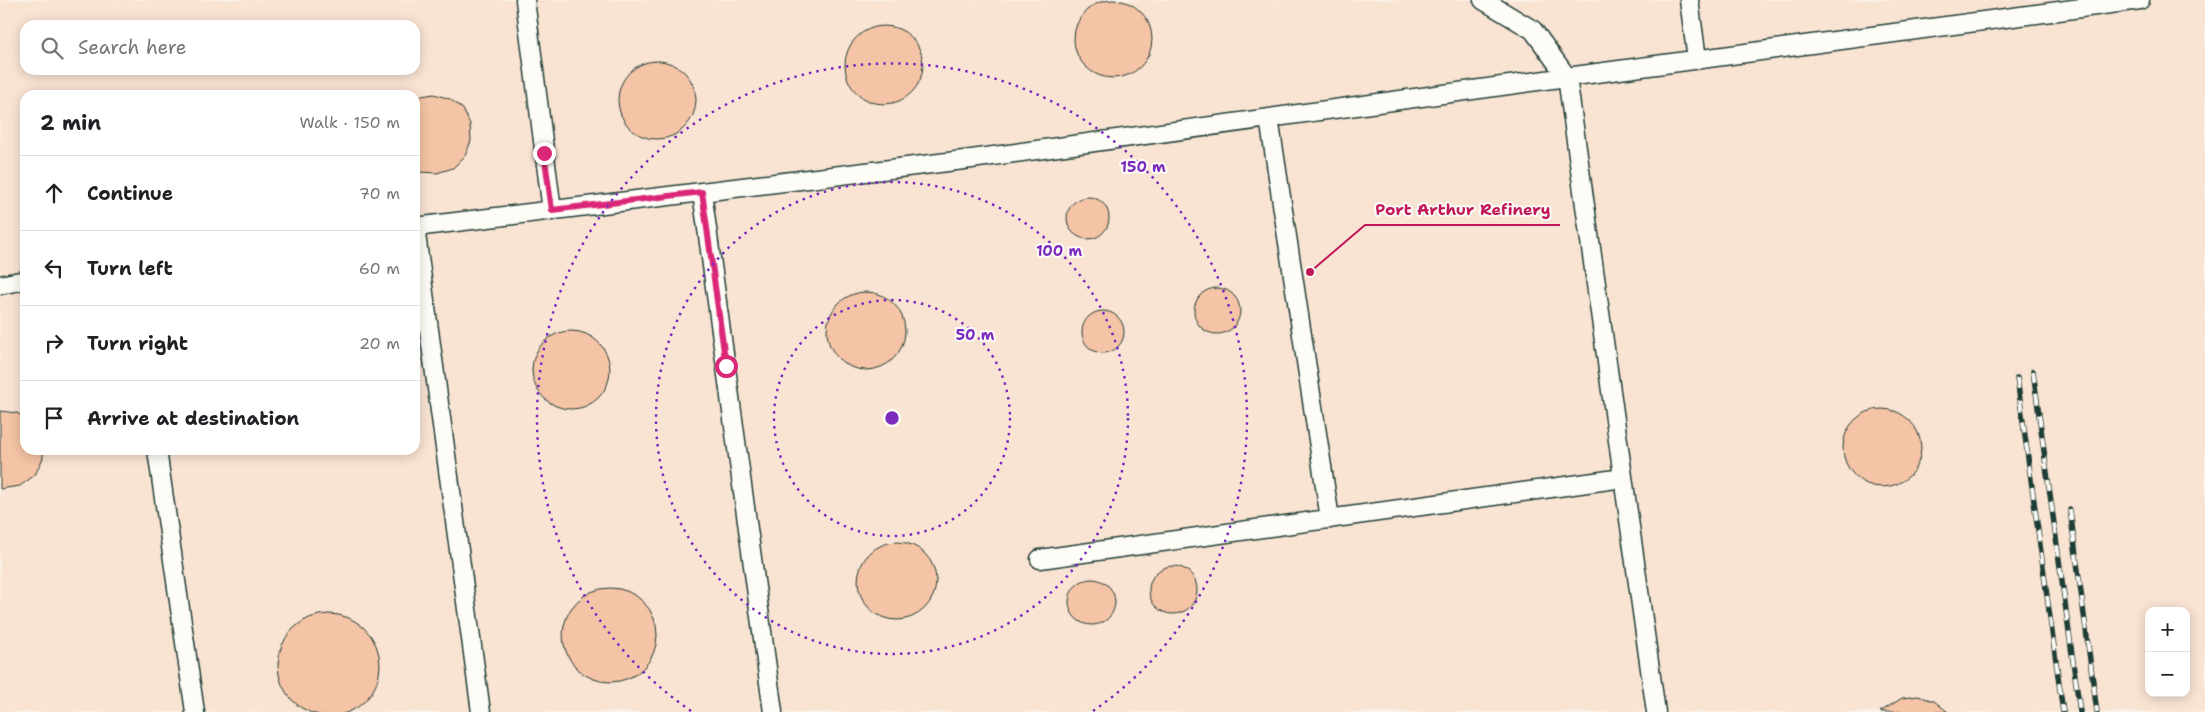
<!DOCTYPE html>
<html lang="en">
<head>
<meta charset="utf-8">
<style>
  body { margin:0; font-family:"Shantell Sans",sans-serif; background:#f2f2f2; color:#202124 }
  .controls { position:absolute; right:15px; bottom:15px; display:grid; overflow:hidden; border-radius:10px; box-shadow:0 2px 12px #0003 }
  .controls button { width:45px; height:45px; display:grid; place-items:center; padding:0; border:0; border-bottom:1px solid #e0e0e0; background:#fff; color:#202124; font:25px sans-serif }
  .stop { position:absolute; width:15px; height:15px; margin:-11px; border:4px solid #db2777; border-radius:50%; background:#fff }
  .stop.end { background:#db2777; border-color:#fff; box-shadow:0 1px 5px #0008 }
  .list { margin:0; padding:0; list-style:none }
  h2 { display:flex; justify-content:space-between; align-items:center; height:65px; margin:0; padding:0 20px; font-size:21px }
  h2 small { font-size:16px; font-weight:400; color:#757577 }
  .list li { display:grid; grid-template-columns:32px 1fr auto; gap:15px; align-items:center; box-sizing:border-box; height:75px; padding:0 20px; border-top:1px solid #e0e0e0 }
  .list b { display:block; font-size:19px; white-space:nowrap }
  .list em { font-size:16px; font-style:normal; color:#757577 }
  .icon { flex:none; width:28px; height:28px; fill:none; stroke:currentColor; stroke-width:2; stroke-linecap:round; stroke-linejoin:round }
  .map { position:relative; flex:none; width:2205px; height:712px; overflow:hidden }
  .search { position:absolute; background:#fff; box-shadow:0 2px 12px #0003; left:20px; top:20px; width:400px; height:55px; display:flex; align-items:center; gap:12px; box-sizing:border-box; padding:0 18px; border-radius:15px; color:#757577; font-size:19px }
  .panel { position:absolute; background:#fff; box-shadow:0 2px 12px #0003; left:20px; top:90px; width:400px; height:365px; border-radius:15px }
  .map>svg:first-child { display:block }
  .built { fill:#f9e3d3; fill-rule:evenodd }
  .building { fill:#f5c3a5; stroke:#1f3d34 }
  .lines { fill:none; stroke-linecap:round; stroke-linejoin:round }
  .minor-casing { stroke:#1f3d34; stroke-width:21 }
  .minor { stroke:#fdfcf7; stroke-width:18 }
  .rail-casing { stroke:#1f3d34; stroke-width:5.5 }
  .rail { stroke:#fdfcf7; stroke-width:4; stroke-dasharray:11; stroke-linecap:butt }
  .route { stroke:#db2777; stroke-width:6 }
  .ring { fill:none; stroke:#7b2cbf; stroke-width:2.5; stroke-dasharray:2.5 5 }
  .centre { fill:#7b2cbf; stroke:#fdfcf7; stroke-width:2.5 }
  .ring-label { font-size:15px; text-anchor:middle; font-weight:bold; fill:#7b2cbf; stroke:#fdfcf7; stroke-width:4; stroke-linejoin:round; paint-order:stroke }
  .leader { fill:none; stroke:#c2185b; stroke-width:2 }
  .callout-dot { fill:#c2185b; stroke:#fdfcf7; stroke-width:2 }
  .callout-label { font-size:16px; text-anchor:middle; font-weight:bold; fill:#c2185b; stroke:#fdfcf7; stroke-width:4; stroke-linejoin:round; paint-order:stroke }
</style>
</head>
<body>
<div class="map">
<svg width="2205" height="712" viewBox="0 0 2205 712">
  <rect width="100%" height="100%" fill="#fbf1e7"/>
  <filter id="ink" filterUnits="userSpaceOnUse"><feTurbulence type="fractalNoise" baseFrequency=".02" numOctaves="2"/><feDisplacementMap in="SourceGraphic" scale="10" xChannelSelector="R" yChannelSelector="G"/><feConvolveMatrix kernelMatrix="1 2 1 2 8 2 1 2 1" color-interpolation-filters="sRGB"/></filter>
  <g filter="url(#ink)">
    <path class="built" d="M0,0H2205V712H0ZM25,25H415V70H25ZM25,95H415V450H25ZM2149,611H2186V693H2149Z"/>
    <path class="building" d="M1074 39a39 39 0 1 1 78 0a39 39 0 1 1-78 0Z
      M845 65a39 39 0 1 1 78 0a39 39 0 1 1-78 0Z
      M618 100a39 39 0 1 1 78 0a39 39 0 1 1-78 0Z
      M434,94L450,99L463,109L470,124L471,141L465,156L453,168L437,173L420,172L415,169V97Z
      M1067 218a21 21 0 1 1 42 0a21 21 0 1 1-42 0Z
      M1194 311a23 23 0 1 1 46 0a23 23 0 1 1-46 0Z
      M827 331a39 39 0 1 1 78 0a39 39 0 1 1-78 0Z
      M1082 332a21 21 0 1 1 42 0a21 21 0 1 1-42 0Z
      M532 370a39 39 0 1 1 78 0a39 39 0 1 1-78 0Z
      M1843 448a39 39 0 1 1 78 0a39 39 0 1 1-78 0Z
      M0,411L17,413L25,418V450H43V458L35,475L20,486L0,489Z
      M858 581a39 39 0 1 1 78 0a39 39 0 1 1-78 0Z
      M1149 590a24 24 0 1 1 48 0a24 24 0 1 1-48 0Z
      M1069 602a23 23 0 1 1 46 0a23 23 0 1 1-46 0Z
      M563 635a47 47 0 1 1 94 0a47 47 0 1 1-94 0Z
      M278 665a51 51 0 1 1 102 0a51 51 0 1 1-102 0Z
      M1918,696L1934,701L1948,712H1880L1902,698Z"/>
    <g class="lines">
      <defs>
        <path id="minor" d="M525,0L552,211
          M1483,0L1533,30L1567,77L2140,0
          M1689,0L1697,59
          M1269,118L1330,519
          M702,192L773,712
          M415,227L964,160L1567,77L1656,712
          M415,227L481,712
          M0,285L25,280
          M157,450L195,712
          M1040,559L1623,478"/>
      </defs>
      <use href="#minor" class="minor-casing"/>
      <use href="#minor" class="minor"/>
      <defs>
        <path id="rail" d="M2033,371L2080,712
          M2017,378L2063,712
          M2070,510L2097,712"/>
      </defs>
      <use href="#rail" class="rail-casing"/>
      <use href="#rail" class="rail"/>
    </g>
  </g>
  <g class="lines" filter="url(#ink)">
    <path class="route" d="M544,153L552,210L702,192L726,366"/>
  </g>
  <g class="ring">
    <circle cx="892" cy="418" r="118"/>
    <circle cx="892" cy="418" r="236"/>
    <path d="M691 711A355 355 0 1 1 1093 711"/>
  </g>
  <circle cx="892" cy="418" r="8" class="centre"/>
  <g class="ring-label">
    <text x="1143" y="172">150 m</text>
    <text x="1059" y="256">100 m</text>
    <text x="975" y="340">50 m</text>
  </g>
  <path class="leader" d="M1310 272L1365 225H1560"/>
  <circle class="callout-dot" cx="1310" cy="272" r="5"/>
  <g class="callout-label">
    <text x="1463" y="215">Port Arthur Refinery</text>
  </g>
</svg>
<div class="controls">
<button>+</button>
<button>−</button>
</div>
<div class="stop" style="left:726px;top:366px"></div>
<div class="stop end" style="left:544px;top:153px"></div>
<div class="search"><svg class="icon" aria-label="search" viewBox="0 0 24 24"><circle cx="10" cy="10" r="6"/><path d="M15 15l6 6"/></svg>Search here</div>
<section class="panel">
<h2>2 min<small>Walk · 150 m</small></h2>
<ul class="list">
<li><svg class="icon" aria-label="ahead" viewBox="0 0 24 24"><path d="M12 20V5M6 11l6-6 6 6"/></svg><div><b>Continue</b></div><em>70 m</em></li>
<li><svg class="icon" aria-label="left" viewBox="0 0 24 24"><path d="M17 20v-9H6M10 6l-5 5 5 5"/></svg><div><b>Turn left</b></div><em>60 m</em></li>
<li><svg class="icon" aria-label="right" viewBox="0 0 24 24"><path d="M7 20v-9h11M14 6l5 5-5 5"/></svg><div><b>Turn right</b></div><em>20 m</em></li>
<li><svg class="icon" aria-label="arrive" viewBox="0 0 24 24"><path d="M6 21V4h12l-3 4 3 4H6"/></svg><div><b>Arrive at destination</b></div></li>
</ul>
</section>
</div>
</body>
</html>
